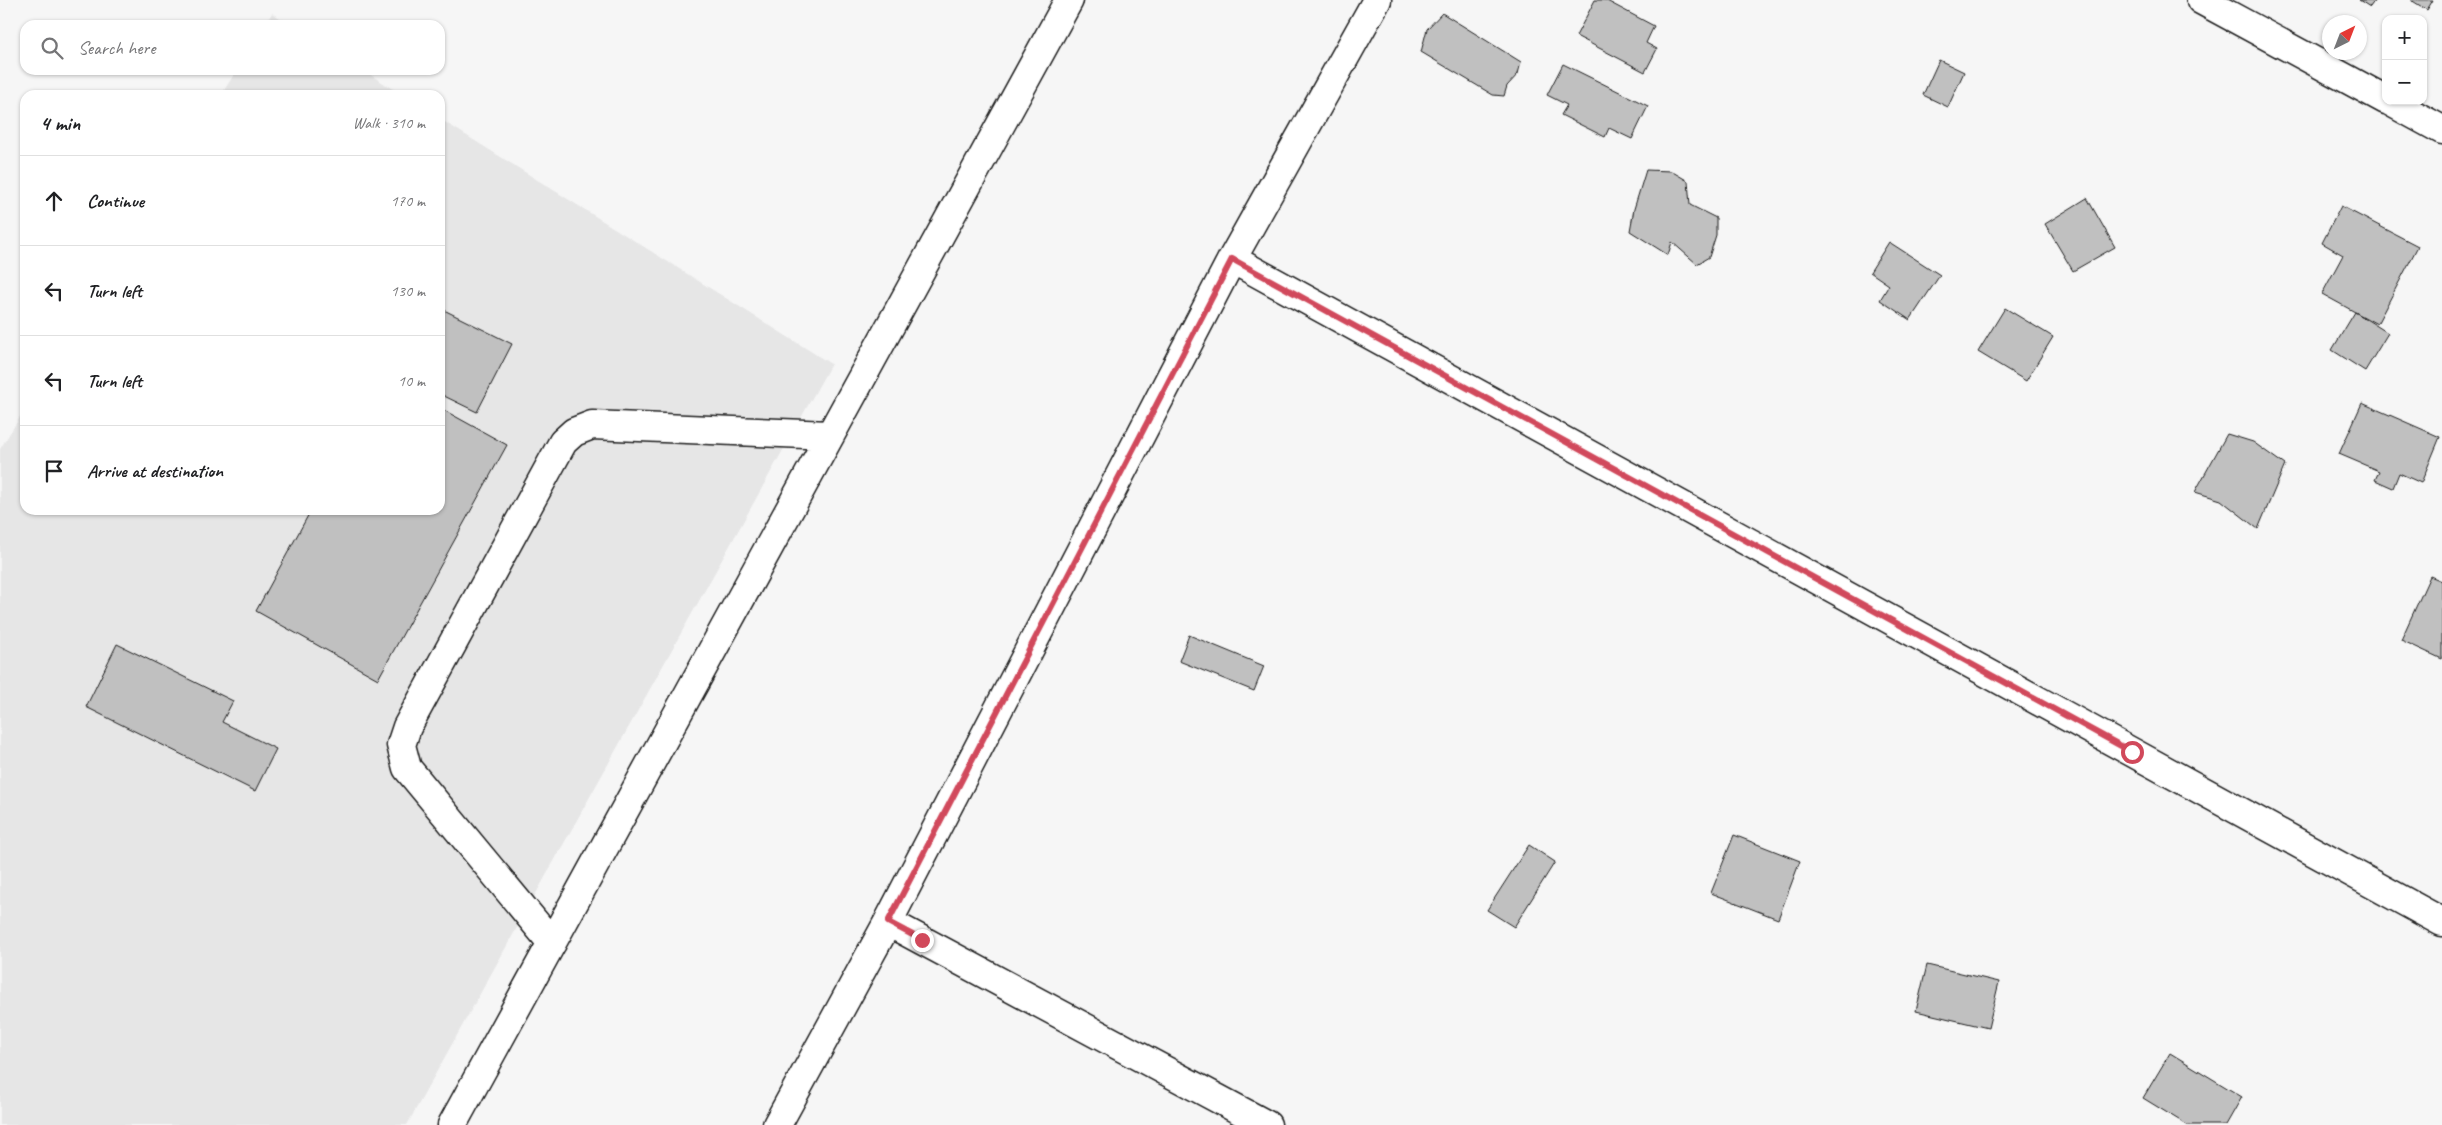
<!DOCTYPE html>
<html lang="en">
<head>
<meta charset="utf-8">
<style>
  body { margin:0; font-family:Caveat,sans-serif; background:#f6f6f6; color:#202124 }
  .controls { position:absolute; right:15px; top:15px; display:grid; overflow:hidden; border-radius:10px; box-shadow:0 1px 4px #0004 }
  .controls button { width:45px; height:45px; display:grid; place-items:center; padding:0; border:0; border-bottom:1px solid #e0e0e0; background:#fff; color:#202124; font:25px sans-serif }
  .compass { position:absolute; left:2322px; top:15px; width:45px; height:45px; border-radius:50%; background:#fff; box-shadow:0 1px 4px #0004; rotate:42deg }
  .stop { position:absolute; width:15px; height:15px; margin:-11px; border:4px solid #d1495b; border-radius:50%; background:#fff }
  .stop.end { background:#d1495b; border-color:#fff; box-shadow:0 1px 5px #0008 }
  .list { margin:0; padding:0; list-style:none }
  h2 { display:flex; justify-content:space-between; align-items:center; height:65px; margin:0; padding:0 20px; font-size:21px }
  h2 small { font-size:16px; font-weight:400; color:#757577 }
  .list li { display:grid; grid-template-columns:32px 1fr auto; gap:15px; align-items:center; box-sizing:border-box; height:90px; padding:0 20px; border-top:1px solid #e0e0e0 }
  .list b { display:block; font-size:19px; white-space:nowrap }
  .list em { font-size:16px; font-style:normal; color:#757577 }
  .icon { flex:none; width:28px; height:28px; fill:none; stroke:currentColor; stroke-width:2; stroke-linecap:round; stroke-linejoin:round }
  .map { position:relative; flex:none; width:2442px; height:1125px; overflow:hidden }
  .search { position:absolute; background:#fff; box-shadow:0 1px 4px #0004; left:20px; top:20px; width:425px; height:55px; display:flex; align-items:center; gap:12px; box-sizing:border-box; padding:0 18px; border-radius:15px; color:#757577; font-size:19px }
  .panel { position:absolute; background:#fff; box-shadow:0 1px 4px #0004; left:20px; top:90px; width:425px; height:425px; border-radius:15px }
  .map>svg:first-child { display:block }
  .built { fill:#e6e6e6 }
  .building { fill:#c0c0c0; stroke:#1c1c1c }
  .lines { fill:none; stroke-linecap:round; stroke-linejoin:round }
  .minor-casing { stroke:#1c1c1c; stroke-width:31 }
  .minor { stroke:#fff; stroke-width:28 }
  .route { stroke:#d1495b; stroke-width:6 }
</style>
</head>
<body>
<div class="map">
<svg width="2442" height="1125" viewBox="0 0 2442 1125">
  <rect width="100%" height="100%" fill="#f6f6f6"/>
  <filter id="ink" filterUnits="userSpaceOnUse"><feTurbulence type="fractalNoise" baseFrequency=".02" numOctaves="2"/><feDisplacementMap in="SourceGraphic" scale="10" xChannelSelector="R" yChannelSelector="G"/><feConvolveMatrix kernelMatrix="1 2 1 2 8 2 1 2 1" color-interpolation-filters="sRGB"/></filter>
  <g filter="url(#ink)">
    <path class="built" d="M272,13L291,25H265Z
      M237,70H363L402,95H221Z
      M440,119L831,364L407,1125H0V449L25,409V510H440Z"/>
    <path class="building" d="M1595,0H1605L1654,26L1646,43L1657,49L1645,72L1576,36Z
      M2359,0H2375L2370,7Z
      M2411,0H2433L2427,10Z
      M1442,13L1521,62L1518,74L1507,86L1504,96L1493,95L1421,52L1427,29Z
      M1939,60L1964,72L1948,107L1923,95Z
      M1563,64L1648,106L1632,139L1609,128L1605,137L1561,115L1567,105L1547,95Z
      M1646,170L1671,171L1688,181L1690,205L1716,218V235L1709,257L1697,264L1672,242L1668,255L1630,231L1634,209Z
      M2087,198L2115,247L2073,271L2045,224Z
      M2341,206L2418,246L2377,324L2322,294L2343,255L2322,243Z
      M1889,242L1940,275L1910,320L1880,300L1889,285L1870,272Z
      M440,308L512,344L477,412L440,394Z
      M2005,308L2053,337L2026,381L1978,352Z
      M2355,312L2388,333L2365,371L2332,350Z
      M2362,403L2440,437L2421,483L2399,473L2393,488L2375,480L2379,471L2339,454Z
      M440,408L507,445L378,679L256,611L311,510H440Z
      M2227,434L2253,442L2285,465L2258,529L2221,500L2195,492Z
      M2430,576L2442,581V659L2401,640Z
      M1189,635L1264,666L1254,691L1179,661Z
      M117,644L233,701L222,722L276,749L255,791L86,707Z
      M1734,835L1800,861L1778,919L1711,893Z
      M1529,845L1555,862L1514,927L1487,910Z
      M1927,965L1999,982L1988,1028L1916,1011Z
      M2170,1053L2242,1097L2226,1125H2187L2143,1098Z"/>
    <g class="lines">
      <defs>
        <path id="minor" d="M2201,0L2386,100
          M2389,101L2442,130
          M1232,259L2442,922
          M888,922L1267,1125
          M552,943L407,768L401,745L407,727L563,442L574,432L592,425L830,435
          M452,1125L1069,0
          M777,1125L888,922L1232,259L1377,0"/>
      </defs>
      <use href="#minor" class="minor-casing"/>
      <use href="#minor" class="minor"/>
    </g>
  </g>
  <g class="lines" filter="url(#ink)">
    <path class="route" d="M922,940L888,922L1232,259L2132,752"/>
  </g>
</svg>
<div class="controls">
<button>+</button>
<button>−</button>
</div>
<svg class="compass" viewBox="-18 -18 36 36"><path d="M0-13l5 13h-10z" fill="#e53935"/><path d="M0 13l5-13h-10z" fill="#757577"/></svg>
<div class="stop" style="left:2132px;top:752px"></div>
<div class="stop end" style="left:922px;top:940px"></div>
<div class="search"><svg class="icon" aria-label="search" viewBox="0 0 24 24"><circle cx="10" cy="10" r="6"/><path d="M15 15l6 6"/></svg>Search here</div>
<section class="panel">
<h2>4 min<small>Walk · 310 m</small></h2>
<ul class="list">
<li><svg class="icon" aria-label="ahead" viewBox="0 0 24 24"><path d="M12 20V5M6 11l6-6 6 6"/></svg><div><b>Continue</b></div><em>170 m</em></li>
<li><svg class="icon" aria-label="left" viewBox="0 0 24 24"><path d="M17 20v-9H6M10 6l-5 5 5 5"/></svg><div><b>Turn left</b></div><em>130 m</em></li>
<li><svg class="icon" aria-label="left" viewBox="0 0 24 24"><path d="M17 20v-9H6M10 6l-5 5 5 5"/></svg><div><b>Turn left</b></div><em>10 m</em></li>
<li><svg class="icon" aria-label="arrive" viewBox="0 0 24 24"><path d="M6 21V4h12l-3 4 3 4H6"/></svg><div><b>Arrive at destination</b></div></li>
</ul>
</section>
</div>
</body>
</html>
